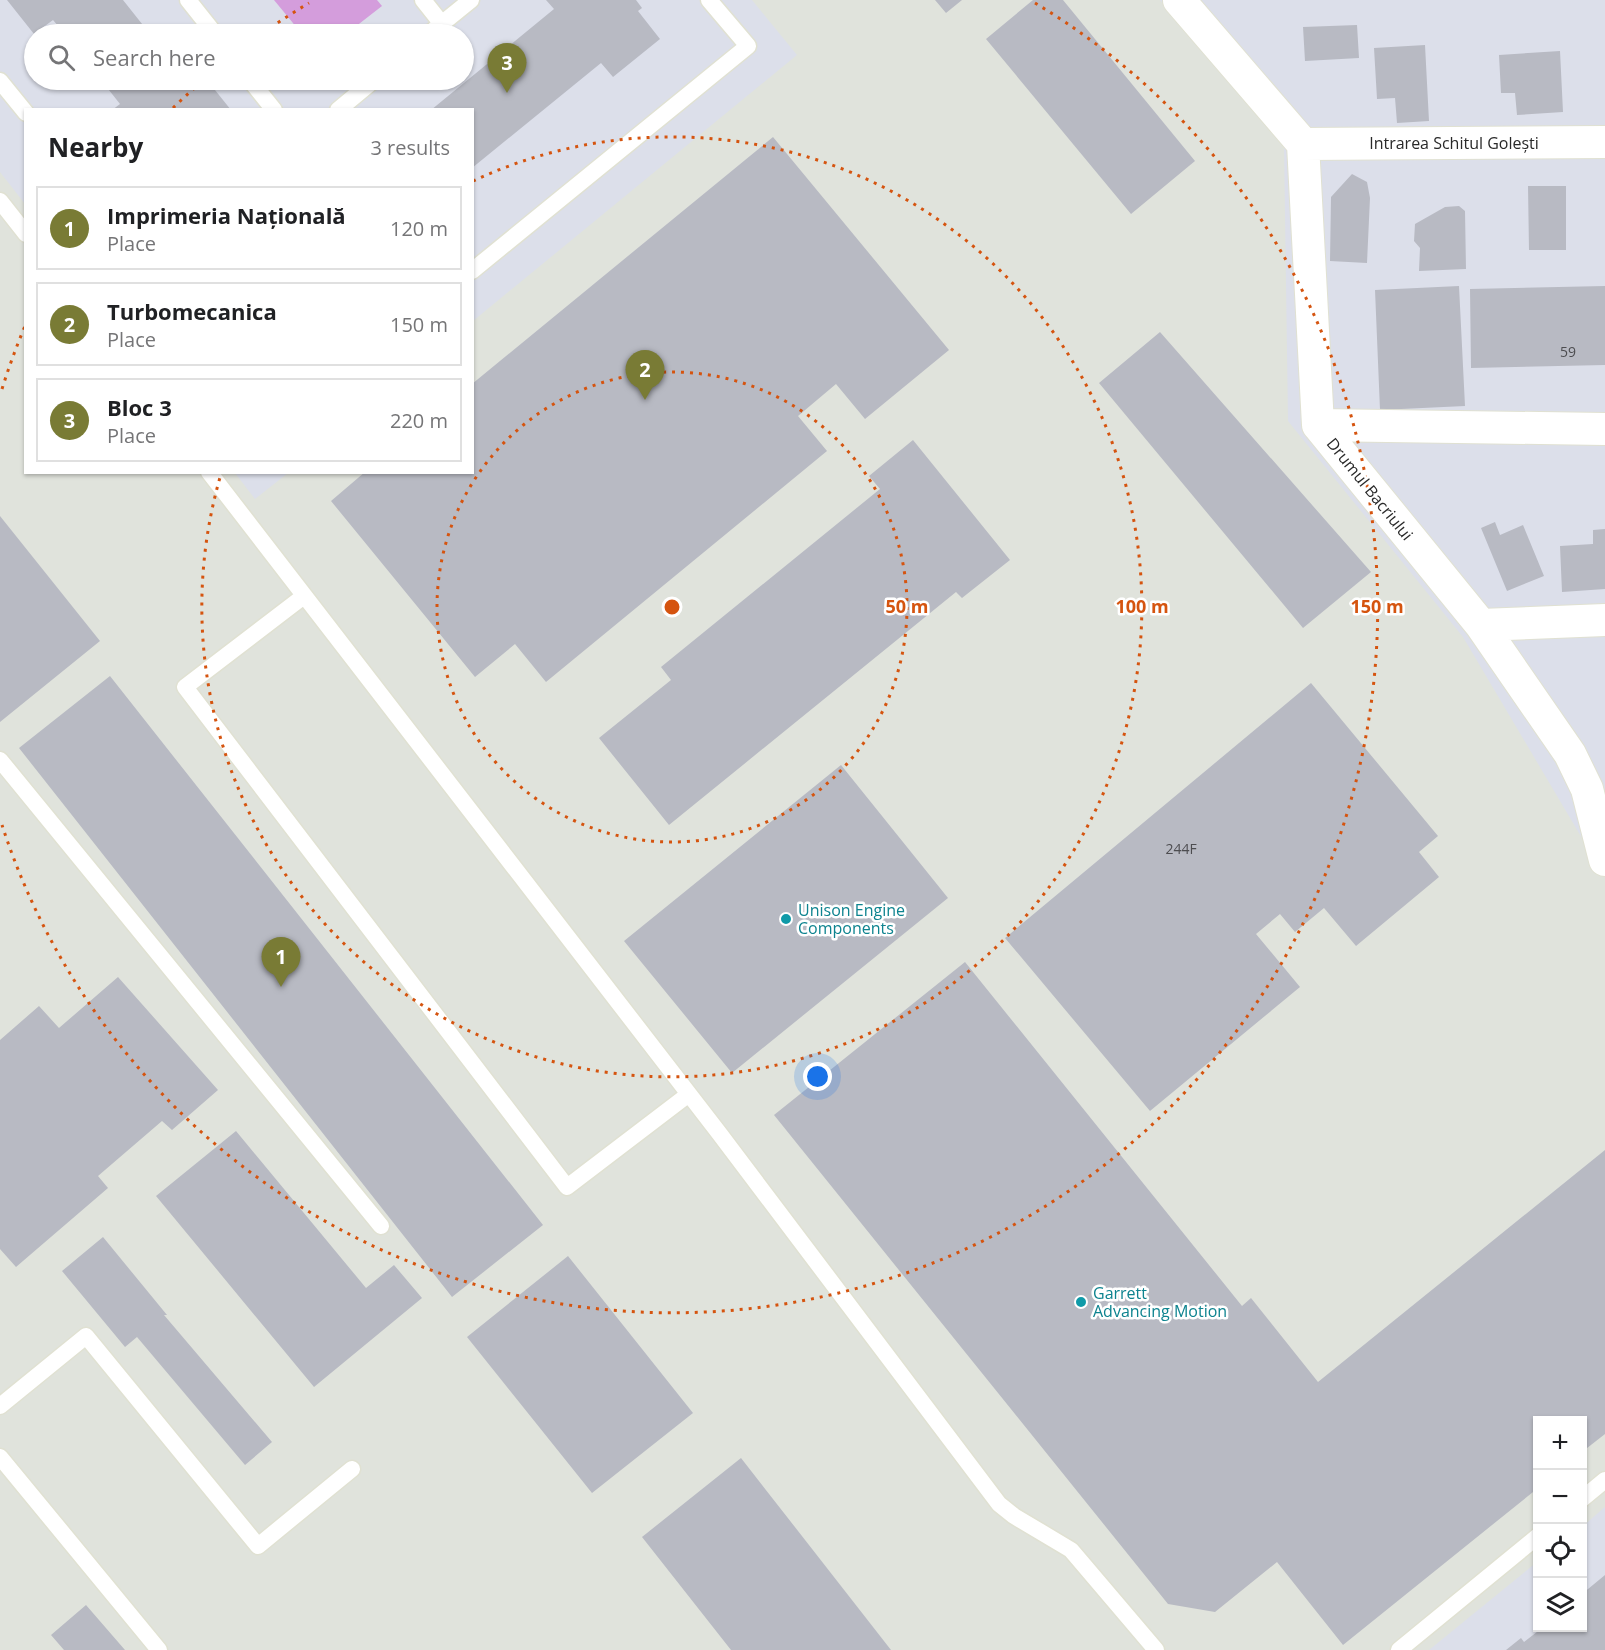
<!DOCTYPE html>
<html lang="en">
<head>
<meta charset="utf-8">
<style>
  body { margin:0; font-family:"Open Sans",sans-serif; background:#f6f6f6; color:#202124 }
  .controls { position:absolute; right:18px; bottom:18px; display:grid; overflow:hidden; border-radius:0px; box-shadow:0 2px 4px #0004 }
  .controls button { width:54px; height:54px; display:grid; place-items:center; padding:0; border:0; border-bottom:2px solid #e0e0e0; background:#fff; color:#202124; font:30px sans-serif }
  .you { position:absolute; left:818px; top:1077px; width:21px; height:21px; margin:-15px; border:4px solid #fff; border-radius:50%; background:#1a73e8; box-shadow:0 0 0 9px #1a73e833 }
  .badge { display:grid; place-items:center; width:39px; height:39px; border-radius:50%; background:#797b35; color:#fff; font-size:20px; font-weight:700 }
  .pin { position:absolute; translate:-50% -50px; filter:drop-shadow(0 2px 3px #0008) }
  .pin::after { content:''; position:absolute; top:32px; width:21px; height:18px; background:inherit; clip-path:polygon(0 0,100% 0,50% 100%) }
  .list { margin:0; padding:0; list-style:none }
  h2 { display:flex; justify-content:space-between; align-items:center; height:78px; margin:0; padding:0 24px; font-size:26px }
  h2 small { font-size:20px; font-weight:400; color:#757577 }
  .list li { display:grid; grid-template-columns:39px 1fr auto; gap:18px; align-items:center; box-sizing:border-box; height:84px; margin:0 12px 12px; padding:0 12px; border:2px solid #e0e0e0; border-radius:0px }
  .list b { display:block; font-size:22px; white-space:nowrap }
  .list p { margin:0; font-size:20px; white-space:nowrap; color:#757577 }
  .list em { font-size:20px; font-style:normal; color:#757577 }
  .icon { flex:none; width:33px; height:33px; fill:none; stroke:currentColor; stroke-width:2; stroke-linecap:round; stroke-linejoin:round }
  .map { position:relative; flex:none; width:1605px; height:1650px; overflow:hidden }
  .search { position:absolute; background:#fff; box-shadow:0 2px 4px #0004; left:24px; top:24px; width:450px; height:66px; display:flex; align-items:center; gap:15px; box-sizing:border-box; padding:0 21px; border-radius:33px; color:#757577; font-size:22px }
  .panel { position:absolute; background:#fff; box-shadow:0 2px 4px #0004; left:24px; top:108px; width:450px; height:366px; border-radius:0px }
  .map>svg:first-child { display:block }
  .industrial { fill:#e0e3dc }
  .green { fill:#d49ddc }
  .building { fill:#b8bac3 }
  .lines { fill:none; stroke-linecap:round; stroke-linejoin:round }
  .service-casing { stroke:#e0e1d2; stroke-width:19 }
  .minor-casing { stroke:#e0e1d2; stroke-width:34 }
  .service { stroke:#fff; stroke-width:16 }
  .minor { stroke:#fff; stroke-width:32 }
  .ring { fill:none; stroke:#d5540f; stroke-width:3; stroke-dasharray:3 6 }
  .culture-dot { fill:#0f9aa8; stroke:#fff; stroke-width:2 }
  .labels { text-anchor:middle; stroke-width:5; stroke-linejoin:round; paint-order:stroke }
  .number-label { font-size:14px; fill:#4d4d50 }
  .street-label { font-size:16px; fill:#292929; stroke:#fff }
  .culture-label { font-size:16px; fill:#0d838f; stroke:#fff; text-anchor:start }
  .centre { fill:#d5540f; stroke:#fff; stroke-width:3 }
  .ring-label { font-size:18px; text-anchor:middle; font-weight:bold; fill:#d5540f; stroke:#fff; stroke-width:5; stroke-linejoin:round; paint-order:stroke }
</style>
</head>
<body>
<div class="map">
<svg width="1605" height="1650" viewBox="0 0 1605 1650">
  <rect width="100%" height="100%" fill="#dcdfea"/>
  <path class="industrial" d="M752,0H1160L1284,145L1288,421L1463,637L1605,877V1507L1583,1526L1582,1420H1538L1537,1562L1429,1650H0V172L25,204L26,472L235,473L255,499L288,473L472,472L473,321L797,55Z"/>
  <path class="green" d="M274,0H377L382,6L346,34H302Z"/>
  <path class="building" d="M7,0H123L150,34H65L53,20L34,34Z
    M546,0H636L642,8L638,11L660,39L613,77L601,63L472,168V110H431L554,9Z
    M935,0H962L946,13Z
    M1033,0H1063L1195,161L1131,214L986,39Z
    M1357,25L1359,58L1305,61L1303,27Z
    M1425,45L1429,121L1397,123L1395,98L1377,99L1374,48Z
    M1560,51L1563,112L1517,115L1515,93H1501L1499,55Z
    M101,80H207L231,110H112L120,104Z
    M773,137L949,350L865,419L836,384L798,416L827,451L546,682L515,644L475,677L331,501L365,472H472V384Z
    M1352,174L1367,182L1370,198L1367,263L1330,261L1331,197Z
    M1528,186H1566V250H1529Z
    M1459,206L1465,211L1466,269L1419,271L1420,248L1414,241L1415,224L1445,207Z
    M1459,286L1465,406L1380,410L1375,290Z
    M1605,286V365L1471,368L1470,289Z
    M1160,332L1371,572L1303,628L1099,383Z
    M913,440L1010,560L962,598L956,592L669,825L599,738L671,680L661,667L880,489L869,476Z
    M0,516L100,641L0,722Z
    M1495,522L1500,535L1523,525L1544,576L1507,591L1481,528Z
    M1605,529V589L1562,592L1560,546L1593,544V530Z
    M110,676L543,1225L452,1297L19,748Z
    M1311,683L1438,836L1419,852L1439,877L1356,946L1324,908L1295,932L1280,914L1256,934L1300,987L1150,1111L1005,938Z
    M841,765L948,898L732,1073L624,941Z
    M965,962L1242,1306L1251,1298L1318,1382L1605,1150V1434L1582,1452V1420H1538V1488L1343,1645L1277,1562L1215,1612L1168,1604L774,1115Z
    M118,977L218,1090L172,1130L162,1121L98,1176L108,1188L16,1267L0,1249V1040L39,1006L59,1028Z
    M236,1131L366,1288L394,1265L422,1298L314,1387L156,1196Z
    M103,1237L167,1315H164L272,1442L245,1465L137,1337L125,1347L62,1271Z
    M568,1256L693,1413L592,1493L467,1337Z
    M741,1458L891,1650H731L642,1537Z
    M1605,1575V1650H1506L1521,1638L1524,1642L1542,1628H1582V1594Z
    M86,1605L125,1650H64L51,1635Z"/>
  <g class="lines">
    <defs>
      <path id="service" d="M188,0L215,34
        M423,0L442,24
        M429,34L471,0
        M250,80L274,110
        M0,81L26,113
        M338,110L374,80
        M0,201L26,234
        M472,271L748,46L709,0
        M209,472L719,1133L999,1504L1014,1516L1071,1550L1156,1650
        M304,596L185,687L567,1187L689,1094
        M0,760L381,1226
        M0,1406L86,1336L258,1546L352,1469
        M0,1457L159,1650
        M1582,1499L1605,1480
        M1399,1650L1538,1536"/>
      <path id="minor" d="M1179,0L1303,144L1318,425L1481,625L1570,754L1587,789L1605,860
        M1303,144L1605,142
        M1318,425L1605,429
        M1481,625L1605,620"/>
    </defs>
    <use href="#service" class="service-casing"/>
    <use href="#minor" class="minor-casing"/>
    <use href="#service" class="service"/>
    <use href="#minor" class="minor"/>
  </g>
  <g class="ring">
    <circle cx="672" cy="607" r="235"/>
    <path d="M473 181A470 470 0 1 1 221 474"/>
    <path d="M2 389A705 705 0 0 1 25 326M173 108A705 705 0 0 1 200 83M263 33A705 705 0 0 1 309 3M1035 3A705 705 0 1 1 2 825"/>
  </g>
  <g class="culture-dot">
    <circle cx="786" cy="919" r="6"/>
    <circle cx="1081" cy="1302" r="6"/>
  </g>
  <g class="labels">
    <g class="number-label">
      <text x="1568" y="357">59</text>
      <text x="1181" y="854">244F</text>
    </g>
    <g class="street-label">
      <text x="1454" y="149">Intrarea Schitul Golești</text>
      <text transform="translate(1370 489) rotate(51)" y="6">Drumul Bacriului</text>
    </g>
    <g class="culture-label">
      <text x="798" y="916">Unison Engine<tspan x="798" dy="18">Components</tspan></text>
      <text x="1093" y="1299">Garrett<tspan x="1093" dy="18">Advancing Motion</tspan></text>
    </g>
  </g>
  <circle cx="672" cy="607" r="9" class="centre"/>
  <g class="ring-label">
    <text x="907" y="613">50 m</text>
    <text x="1142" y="613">100 m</text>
    <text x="1377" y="613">150 m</text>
  </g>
</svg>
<div class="controls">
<button>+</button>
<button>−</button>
<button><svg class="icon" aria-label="locate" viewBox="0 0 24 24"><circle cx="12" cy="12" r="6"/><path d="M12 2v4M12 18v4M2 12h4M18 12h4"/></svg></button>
<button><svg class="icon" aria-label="layers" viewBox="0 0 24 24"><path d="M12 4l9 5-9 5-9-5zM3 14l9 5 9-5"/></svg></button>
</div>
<div class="you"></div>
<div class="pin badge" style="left:281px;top:987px">1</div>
<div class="pin badge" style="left:645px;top:400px">2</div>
<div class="pin badge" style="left:507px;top:93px">3</div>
<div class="search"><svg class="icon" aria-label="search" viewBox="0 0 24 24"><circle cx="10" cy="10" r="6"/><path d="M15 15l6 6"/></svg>Search here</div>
<section class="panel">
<h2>Nearby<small>3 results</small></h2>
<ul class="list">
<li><span class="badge">1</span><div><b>Imprimeria Națională</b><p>Place</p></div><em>120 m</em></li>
<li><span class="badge">2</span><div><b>Turbomecanica</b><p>Place</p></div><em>150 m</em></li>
<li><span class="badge">3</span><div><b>Bloc 3</b><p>Place</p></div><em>220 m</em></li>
</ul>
</section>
</div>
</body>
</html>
